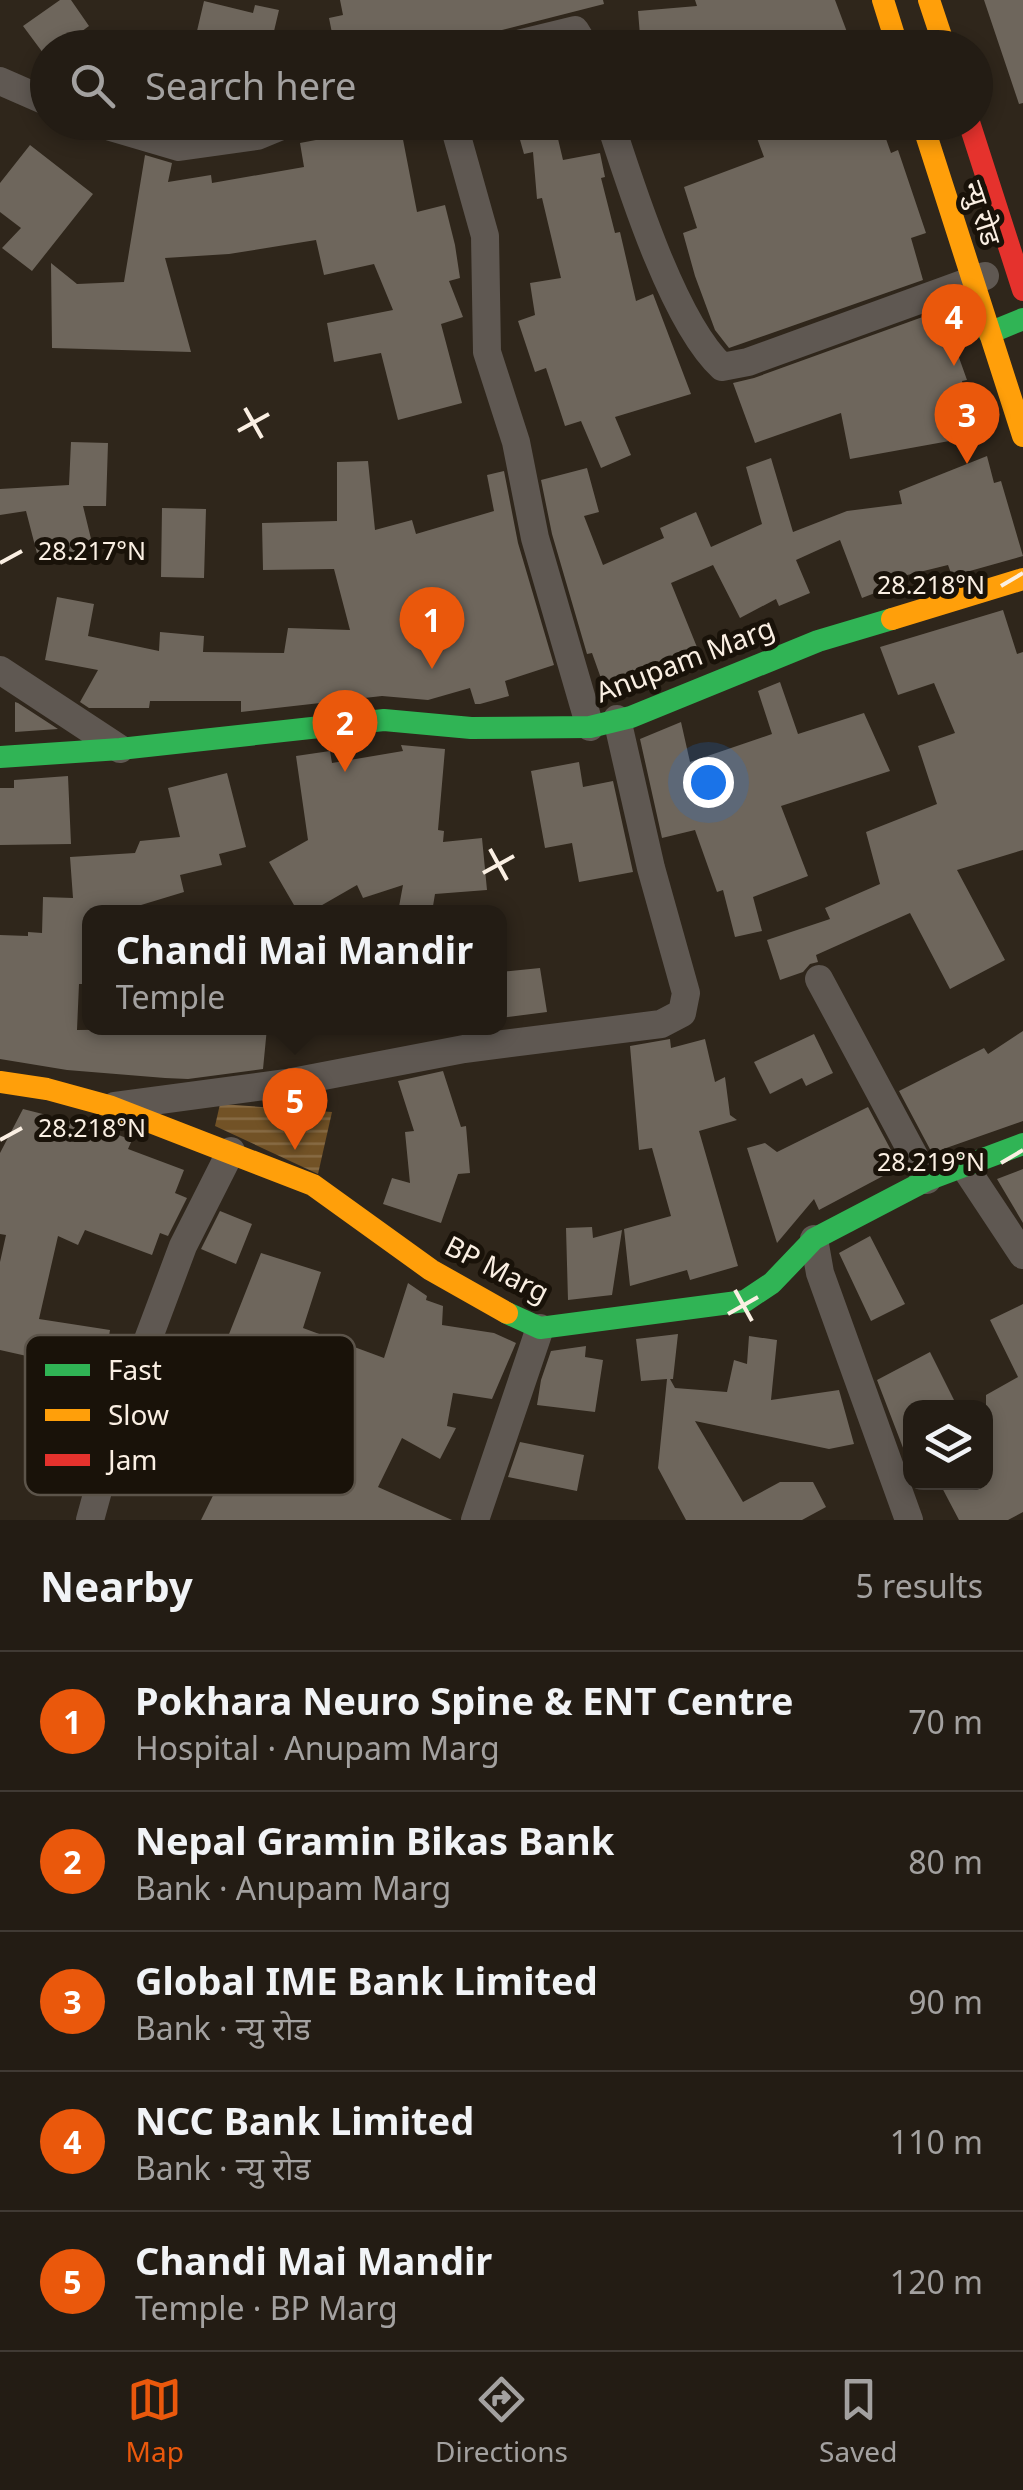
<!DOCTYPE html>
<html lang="en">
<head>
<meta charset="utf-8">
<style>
  body { margin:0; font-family:"Noto Sans","Noto Sans Devanagari",sans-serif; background:#2f2922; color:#f1f3f6 }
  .controls { position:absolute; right:30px; bottom:30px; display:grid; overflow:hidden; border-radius:20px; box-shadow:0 5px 15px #0003 }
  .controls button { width:90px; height:90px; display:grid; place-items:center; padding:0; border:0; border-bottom:2px solid #403a34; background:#231c14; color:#f1f3f6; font:50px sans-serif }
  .you { position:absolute; left:708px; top:782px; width:35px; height:35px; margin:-25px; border:8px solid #fff; border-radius:50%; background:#1a73e8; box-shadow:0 0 0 15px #1a73e833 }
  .badge { display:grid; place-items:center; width:65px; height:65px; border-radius:50%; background:#ea580c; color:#fff; font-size:32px; font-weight:700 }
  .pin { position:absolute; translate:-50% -82px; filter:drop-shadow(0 2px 5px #0008) }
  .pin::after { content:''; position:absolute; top:52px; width:35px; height:30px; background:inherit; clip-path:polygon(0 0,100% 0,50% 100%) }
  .popup { position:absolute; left:82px; top:905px; width:425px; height:130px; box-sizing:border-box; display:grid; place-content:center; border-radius:20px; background:#231c14; filter:drop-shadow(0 2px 8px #0005); font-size:32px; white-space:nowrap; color:#a3a1a0 }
  .popup b { font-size:38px; color:#f1f3f6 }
  .popup::after { content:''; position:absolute; left:50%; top:100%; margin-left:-20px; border:20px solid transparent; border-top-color:#231c14 }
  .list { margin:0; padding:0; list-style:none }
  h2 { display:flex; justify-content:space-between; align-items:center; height:130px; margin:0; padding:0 40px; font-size:42px }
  h2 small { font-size:32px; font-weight:400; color:#a3a1a0 }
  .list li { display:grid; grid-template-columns:65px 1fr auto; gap:30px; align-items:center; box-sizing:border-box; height:140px; padding:0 40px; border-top:2px solid #403a34 }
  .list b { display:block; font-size:38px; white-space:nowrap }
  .list p { margin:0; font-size:32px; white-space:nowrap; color:#a3a1a0 }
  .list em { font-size:32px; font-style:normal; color:#a3a1a0 }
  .icon { flex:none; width:55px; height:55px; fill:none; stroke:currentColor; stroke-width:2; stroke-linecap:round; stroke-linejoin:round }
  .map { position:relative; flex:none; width:1023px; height:1520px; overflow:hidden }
  .search { position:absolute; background:#231c14; box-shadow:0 5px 15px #0003; left:30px; right:30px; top:30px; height:110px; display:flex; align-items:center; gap:25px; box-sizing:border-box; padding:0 35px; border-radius:55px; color:#a3a1a0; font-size:38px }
  .sheet { height:830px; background:#231c14 }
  nav { display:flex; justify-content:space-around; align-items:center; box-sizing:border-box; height:140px; border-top:2px solid #403a34; background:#231c14; font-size:28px; color:#a3a1a0 }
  nav a { display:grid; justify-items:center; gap:5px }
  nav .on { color:#ea580c }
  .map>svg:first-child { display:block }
  .water { fill:url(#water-rules) }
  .building { fill:#6e665c; fill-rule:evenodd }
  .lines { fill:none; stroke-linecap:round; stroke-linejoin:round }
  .street { stroke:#5f5852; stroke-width:28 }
  .fast { stroke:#30b455; stroke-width:22 }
  .slow { stroke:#ff9f0a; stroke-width:22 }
  .jam { stroke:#e5322d; stroke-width:22 }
  .ticks { fill:none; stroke:#faefe3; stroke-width:4 }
  .labels { text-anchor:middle; stroke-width:10; stroke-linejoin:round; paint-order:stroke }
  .street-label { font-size:28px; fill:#faefe3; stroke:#191209 }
  .key { fill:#191209; stroke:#5c544a; stroke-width:2.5 }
  .key-label { font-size:28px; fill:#faefe3 }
  .ticks-label { font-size:25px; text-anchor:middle; fill:#faefe3; stroke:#191209; stroke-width:10; stroke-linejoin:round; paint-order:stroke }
</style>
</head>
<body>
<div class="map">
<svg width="1023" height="1520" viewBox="0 0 1023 1520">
  <defs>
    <pattern id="water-rules" width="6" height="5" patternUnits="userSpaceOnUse" patternTransform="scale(2.5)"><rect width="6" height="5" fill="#725226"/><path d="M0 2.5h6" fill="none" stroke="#876b45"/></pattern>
  </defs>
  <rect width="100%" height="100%" fill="#2f261b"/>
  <path class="water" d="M220,1104L332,1112L318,1174L215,1126Z"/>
  <path class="building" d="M60,0H71L89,26L59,48H48L46,57L23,26Z
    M340,0H603L604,4L498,31L487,39L463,44L462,41L422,48H335L329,18L343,15Z
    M695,0H835L853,48H794L788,30L733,48H641L638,11L697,6Z
    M984,0H1023V103L1019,104Z
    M204,1L253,13L255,5L279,10L270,48H193Z
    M515,122H554L563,160L600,153L605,177L601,178L615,233L620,232L636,301L653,294L691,394L615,417L631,455L601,468L581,421L565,426L546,368L535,372L518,321L535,315L530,283L561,278L542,198L537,199L533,152L524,154Z
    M751,122H880L891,153L898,150L926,233L911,238L923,280L729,348L715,330L695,276L683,233L697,228L684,187L764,157Z
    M400,124L417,212L445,205L455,245L460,278L449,281L463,317L441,324L462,403L398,420L381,353L334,362L327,323L393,310L374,264L324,275L316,240L229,254L165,258L191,352L52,348L51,263L77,284L124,282L145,155L172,163L168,182L211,175L212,183L304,167L300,143Z
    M30,145L93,194L32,271L2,248L21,228L0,212V183Z
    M942,310L967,380L962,381L977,436L850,459L841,413L755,443L733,383L754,378Z
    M71,442L108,443L106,506H83L93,547L39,561L26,511L0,515V489L69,485Z
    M987,456L994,483L1001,481L1023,556L952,576L948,565L891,579L893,586L862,598L840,540L796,560L810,593L779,606L776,599L740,618L713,565L671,583L703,662L608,698L592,653L587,654L552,534L541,480L587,468L599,512L584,516L603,565L664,538L660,528L696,512L711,547L762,524L746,467L771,458L793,532L847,511L902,504L899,491Z
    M368,461L375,530L412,520L416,534L494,511L487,475L504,471L518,543L554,665L505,681L509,696L480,704H475L470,688L428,700L382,696L241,712V701H150L149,708H89L80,702L98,670L45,660L57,597L94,604L88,636L159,651L160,632L204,636L203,652L284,653L288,628L350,630L334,569L263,570L262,523L337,521V462Z
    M162,508L206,509L204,578L161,577Z
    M1003,610L1017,654L1023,652V850L957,870L1005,960L950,989L910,913L816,955L818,962L810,964L803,972L780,980L767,940L830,919L825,908L880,884L866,832L937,804L918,746L955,733L934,683L898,695L880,647Z
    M780,682L798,734L864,713L890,771L781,806L808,876L753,897L762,931L735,937L723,890L717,892L695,830L662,838L640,739L681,722L690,762L772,734L758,691Z
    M15,702L18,703L58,729L15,732Z
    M401,745L445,749L438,830L444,831L443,842L482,838L487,890L435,894L432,912H398L403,885L363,898L357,885L310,912H298L269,862L308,840L296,756L330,751L332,763L403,751Z
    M579,762L583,787L613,781L633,872L579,882L572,843L545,848L531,771Z
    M227,773L246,847L219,854L222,865L180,875L184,892L118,912H90V984H79L77,1030L267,1028L263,1069L188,1079L165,1078L67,1070L0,1059V935L28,936V932L42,933L43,897L73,898L70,857L135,853L140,841L180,837L168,788Z
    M68,776L71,844L0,845V788H14V780Z
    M540,968L547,1012L500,1018V972Z
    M1023,1031V1121L932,1153L899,1091L984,1048L988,1054Z
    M814,1034L833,1073L806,1086L802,1078L770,1094L754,1062Z
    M670,1039L671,1048L705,1039L715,1082L725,1077L730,1115L737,1120L699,1131L738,1266L690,1280L687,1270L630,1286L624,1229L671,1216L652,1148L639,1150L630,1046Z
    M443,1071L461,1127L466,1126L470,1173L458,1174L441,1223L383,1204L392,1178L410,1183L405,1132L414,1131L398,1081Z
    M868,1107L900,1167L819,1210L814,1199L777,1243L747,1148L765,1143L777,1152Z
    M23,1109L102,1129L132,1140L128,1149L184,1170L175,1193L187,1198L168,1236L160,1233L152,1255L85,1230L78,1245L58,1236L39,1319L110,1330L91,1449L87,1464L76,1460L70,1481L37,1472L50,1425L29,1421L40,1359L0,1350V1262L6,1235L0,1234V1153Z
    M1023,1169V1223L997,1179Z
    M220,1211L252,1224L236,1264L201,1249Z
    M592,1227L593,1238L622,1230L612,1295L568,1300L566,1228Z
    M870,1236L905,1304L871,1321L839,1253Z
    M261,1253L321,1272L303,1328L384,1358L408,1283L427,1296L426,1300L443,1306L442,1325L494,1333L516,1343L492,1399L453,1393L447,1426L456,1428L440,1459L402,1438L378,1487L452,1520H201L229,1463L197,1440L214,1404L151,1380L164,1346L218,1362ZM266,1371L279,1376L281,1371L338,1392L309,1451L254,1424Z
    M1023,1304V1512L1008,1520H959L939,1482H986V1395L1018,1377L990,1320Z
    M678,1334L673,1379H670L675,1388L727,1392L734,1360L747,1364L749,1336L777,1340L771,1400L839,1390L854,1444L829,1449L695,1421L743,1502L780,1482H813L826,1507L802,1520H686L658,1468L667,1379L641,1381L636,1339Z
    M586,1346L585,1357L603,1360L595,1412L537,1405L541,1380L551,1351Z
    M930,1352L958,1408H910V1466L877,1380Z
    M520,1442L584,1455L577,1491L508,1477Z"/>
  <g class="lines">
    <path class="street" d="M502,48L575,30L586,48
      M0,81L48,102
      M94,122L179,147L257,136L291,122
      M453,122L485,236L487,352L516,442L535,538L590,727
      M610,122C631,187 674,323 722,367L748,362L985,276
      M0,670L120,749
      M819,979L927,1180
      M115,1106L287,1083L464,1049L661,1024L682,1013L686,993L651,868L617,719
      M964,1166L1023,1255
      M814,1239L820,1273L909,1520
      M90,1520L116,1425L183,1246L231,1151
      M475,1520L540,1328"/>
    <path class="fast" d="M989,333L1023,319
      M0,757L120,749L384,720L471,728L590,727L631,717L818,641L892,619
      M507,1313L540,1328L745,1301L772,1283L814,1239L927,1180L1023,1144"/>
    <path class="slow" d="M883,0L898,48
      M929,0L945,48
      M922,122L1023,436
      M892,619L1023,579
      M0,1082L47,1089L109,1106L313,1185L431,1270L507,1313"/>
    <path class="jam" d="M969,122L1023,290"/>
  </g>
  <path class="ticks" d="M245,408L262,438M238,431L269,414M0,563L22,551M1001,586L1023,573M490,849L507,880M483,873L514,856M0,1140L22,1128M1001,1163L1023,1150M735,1290L752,1321M728,1314L758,1297"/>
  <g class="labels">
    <g class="street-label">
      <text transform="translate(982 213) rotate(72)" y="10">न्यु रोड</text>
      <text transform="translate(685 660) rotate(-21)" y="10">Anupam Marg</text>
      <text transform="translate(497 1269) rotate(27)" y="10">BP Marg</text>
    </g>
  </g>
  <rect x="25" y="1335" width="330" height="160" rx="15" class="key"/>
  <rect x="45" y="1364" width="45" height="12" fill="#30b455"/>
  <rect x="45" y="1409" width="45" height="12" fill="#ff9f0a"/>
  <rect x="45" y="1454" width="45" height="12" fill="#e5322d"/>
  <g class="key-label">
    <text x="108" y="1380">Fast</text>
    <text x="108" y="1425">Slow</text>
    <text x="108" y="1470">Jam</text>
  </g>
  <g class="ticks-label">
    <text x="92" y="560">28.217°N</text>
    <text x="931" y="594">28.218°N</text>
    <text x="92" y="1137">28.218°N</text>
    <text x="931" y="1171">28.219°N</text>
  </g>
</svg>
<div class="controls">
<button><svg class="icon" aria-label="layers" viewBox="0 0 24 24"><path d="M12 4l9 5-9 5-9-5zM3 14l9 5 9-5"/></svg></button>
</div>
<div class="you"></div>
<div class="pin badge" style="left:432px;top:669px">1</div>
<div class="pin badge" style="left:345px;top:772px">2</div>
<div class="pin badge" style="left:967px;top:464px">3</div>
<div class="pin badge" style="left:954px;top:366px">4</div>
<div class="pin badge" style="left:295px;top:1150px">5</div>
<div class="popup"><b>Chandi Mai Mandir</b>Temple</div>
<div class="search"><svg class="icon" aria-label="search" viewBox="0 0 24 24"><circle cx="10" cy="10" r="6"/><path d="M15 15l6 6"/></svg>Search here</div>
</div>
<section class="sheet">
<h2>Nearby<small>5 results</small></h2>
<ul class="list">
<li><span class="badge">1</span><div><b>Pokhara Neuro Spine &amp; ENT Centre</b><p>Hospital · Anupam Marg</p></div><em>70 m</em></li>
<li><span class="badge">2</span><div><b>Nepal Gramin Bikas Bank</b><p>Bank · Anupam Marg</p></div><em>80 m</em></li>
<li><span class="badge">3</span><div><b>Global IME Bank Limited</b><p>Bank · न्यु रोड</p></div><em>90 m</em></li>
<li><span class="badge">4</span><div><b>NCC Bank Limited</b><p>Bank · न्यु रोड</p></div><em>110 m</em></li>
<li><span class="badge">5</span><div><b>Chandi Mai Mandir</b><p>Temple · BP Marg</p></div><em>120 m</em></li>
</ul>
</section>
<nav>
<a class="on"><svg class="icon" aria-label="map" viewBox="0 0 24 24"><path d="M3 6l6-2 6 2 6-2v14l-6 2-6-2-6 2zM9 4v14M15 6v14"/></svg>Map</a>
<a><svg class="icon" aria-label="directions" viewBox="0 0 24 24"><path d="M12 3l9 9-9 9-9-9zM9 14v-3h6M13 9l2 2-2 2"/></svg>Directions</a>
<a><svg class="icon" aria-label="saved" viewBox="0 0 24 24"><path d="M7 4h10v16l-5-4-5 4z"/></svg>Saved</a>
</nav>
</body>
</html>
